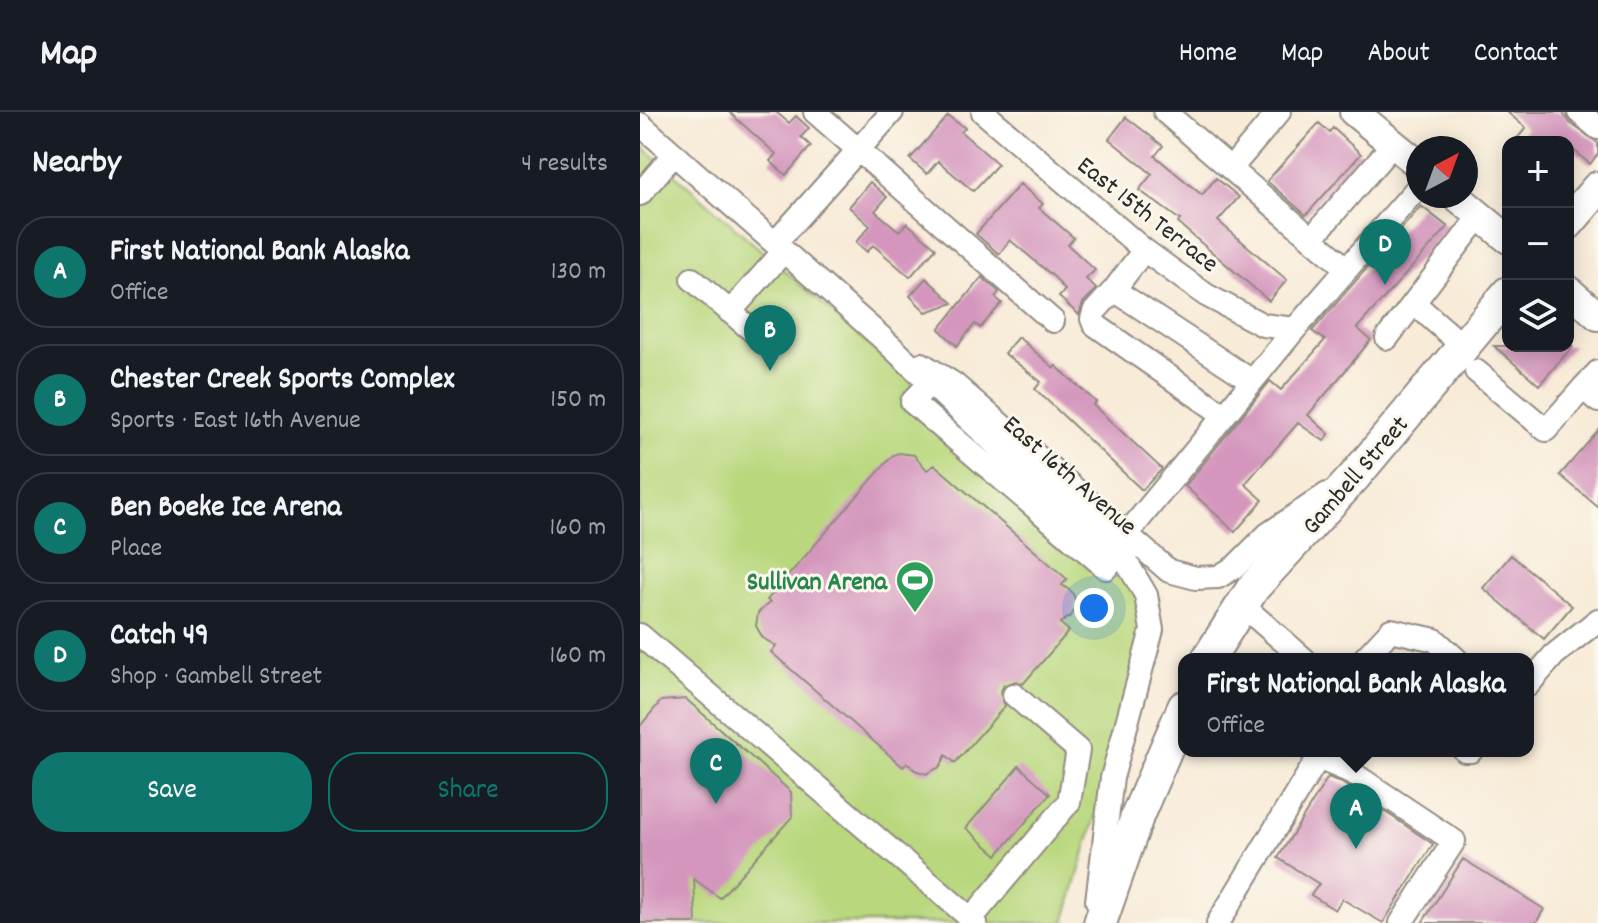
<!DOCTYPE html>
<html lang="en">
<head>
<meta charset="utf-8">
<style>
  body { margin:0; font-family:Dekko,sans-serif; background:#20242c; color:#f1f3f6 }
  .controls { position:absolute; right:24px; top:24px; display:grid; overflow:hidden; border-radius:16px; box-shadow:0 4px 20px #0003 }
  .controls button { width:72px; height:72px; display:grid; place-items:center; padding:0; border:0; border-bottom:2px solid #363941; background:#171b24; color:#f1f3f6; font:40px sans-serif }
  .compass { position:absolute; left:766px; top:24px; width:72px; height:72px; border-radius:50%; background:#171b24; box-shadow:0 4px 20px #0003; rotate:41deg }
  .you { position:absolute; left:454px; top:496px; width:28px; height:28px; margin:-20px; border:6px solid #fff; border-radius:50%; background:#1a73e8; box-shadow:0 0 0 12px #1a73e833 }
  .badge { display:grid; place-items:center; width:52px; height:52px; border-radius:50%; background:#0f766e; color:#fff; font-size:26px; font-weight:700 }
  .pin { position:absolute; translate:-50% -66px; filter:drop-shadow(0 2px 4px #0008) }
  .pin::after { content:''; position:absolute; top:42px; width:28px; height:24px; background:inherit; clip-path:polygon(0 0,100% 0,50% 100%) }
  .popup { position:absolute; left:538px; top:541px; width:356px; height:104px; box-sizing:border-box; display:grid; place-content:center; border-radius:16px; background:#171b24; filter:drop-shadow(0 2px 6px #0005); font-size:26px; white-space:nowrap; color:#9ea1a6 }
  .popup b { font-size:30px; color:#f1f3f6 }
  .popup::after { content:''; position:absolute; left:50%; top:100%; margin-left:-16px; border:16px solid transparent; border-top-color:#171b24 }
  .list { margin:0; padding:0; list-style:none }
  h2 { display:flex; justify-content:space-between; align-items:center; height:104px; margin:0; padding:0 32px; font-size:34px }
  h2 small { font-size:26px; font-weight:400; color:#9ea1a6 }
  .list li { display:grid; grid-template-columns:52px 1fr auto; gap:24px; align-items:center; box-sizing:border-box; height:112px; margin:0 16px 16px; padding:0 16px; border:2px solid #363941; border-radius:32px }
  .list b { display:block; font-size:30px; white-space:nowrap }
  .list p { margin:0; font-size:26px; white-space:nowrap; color:#9ea1a6 }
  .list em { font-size:26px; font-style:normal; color:#9ea1a6 }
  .actions { display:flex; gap:16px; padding:24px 32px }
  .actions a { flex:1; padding:18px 0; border:2px solid #0f766e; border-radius:32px; text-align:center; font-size:28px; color:#0f766e }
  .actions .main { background:#0f766e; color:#fff }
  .icon { flex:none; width:44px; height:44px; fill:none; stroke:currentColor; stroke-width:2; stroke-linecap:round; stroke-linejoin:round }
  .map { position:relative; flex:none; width:958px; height:811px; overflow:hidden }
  header { display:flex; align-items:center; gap:48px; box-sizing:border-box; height:112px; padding:0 40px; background:#171b24; border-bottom:2px solid #363941 }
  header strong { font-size:38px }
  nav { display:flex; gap:44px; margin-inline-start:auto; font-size:28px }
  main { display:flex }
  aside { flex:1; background:#171b24 }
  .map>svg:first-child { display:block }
  .green { fill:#b9d87e; stroke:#728254; stroke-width:2 }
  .building { fill:#d496bd }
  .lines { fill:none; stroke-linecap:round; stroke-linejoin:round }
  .minor-casing { stroke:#928b82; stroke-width:26 }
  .major-casing { stroke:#928b82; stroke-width:32 }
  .highway-casing { stroke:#928b82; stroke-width:36 }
  .minor { stroke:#fff; stroke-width:22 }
  .major { stroke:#fff; stroke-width:28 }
  .highway { stroke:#fff; stroke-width:32 }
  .labels { text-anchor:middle; stroke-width:6; stroke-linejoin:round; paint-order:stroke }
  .street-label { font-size:26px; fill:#2b2b2b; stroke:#fbf7ec }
  .leisure-label { font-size:26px; font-weight:bold; fill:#27864d; stroke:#fbf7ec; text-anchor:end }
</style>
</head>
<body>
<header>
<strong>Map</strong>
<nav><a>Home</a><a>Map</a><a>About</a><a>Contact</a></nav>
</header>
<main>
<aside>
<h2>Nearby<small>4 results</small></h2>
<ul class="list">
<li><span class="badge">A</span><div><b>First National Bank Alaska</b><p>Office</p></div><em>130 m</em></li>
<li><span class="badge">B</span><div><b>Chester Creek Sports Complex</b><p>Sports · East 16th Avenue</p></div><em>150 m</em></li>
<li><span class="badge">C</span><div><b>Ben Boeke Ice Arena</b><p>Place</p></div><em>160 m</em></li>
<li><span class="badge">D</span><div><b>Catch 49</b><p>Shop · Gambell Street</p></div><em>160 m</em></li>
</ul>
<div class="actions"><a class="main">Save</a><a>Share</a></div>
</aside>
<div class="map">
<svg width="958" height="811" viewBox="0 0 958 811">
  <rect width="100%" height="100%" fill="#fbf7ec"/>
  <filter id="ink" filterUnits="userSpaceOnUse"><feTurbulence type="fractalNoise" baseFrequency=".0125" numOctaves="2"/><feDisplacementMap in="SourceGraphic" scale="16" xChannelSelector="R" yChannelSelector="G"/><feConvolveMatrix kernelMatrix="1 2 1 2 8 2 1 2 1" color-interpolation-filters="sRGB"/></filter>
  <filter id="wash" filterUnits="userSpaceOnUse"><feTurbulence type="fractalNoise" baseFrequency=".006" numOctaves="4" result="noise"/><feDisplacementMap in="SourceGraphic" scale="32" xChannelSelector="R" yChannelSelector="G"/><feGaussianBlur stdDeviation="1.8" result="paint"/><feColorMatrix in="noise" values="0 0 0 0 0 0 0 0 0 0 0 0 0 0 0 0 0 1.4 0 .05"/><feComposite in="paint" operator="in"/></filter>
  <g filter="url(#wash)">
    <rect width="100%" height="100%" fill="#f8ebd8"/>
    <path class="green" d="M0,32L519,487L424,811H0Z"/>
    <g id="blocks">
      <path class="building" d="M89,0H136L149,11L156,4L169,16L161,25L171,34L146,63L130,49L136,42Z
        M867,0H922L930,11L958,31V42L950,52L928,33V30H874L886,16Z
        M308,4L325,16L321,20L358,52L333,79L298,49L287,62L270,47Z
        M486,5L523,34L515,44L562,83L576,66L599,85L578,109L647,168L629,189L538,111L540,108L499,78L512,62L469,27Z
        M679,11L689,20L693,16L721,42L666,103L627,69Z
        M230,70L247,85L235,99L259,119L267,111L296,136L270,165L233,133L227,140L216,130L230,114L209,95Z
        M380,72L403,92L399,96L434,126L428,133L455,158L446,167L456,177L443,191L439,203L419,185L425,178L414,165L370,128L359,142L336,122Z
        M781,94L808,115L717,216L731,228L668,303L689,322L684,329L658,311L605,372L623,388L595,420L545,374L630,269L641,278L685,228L672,219Z
        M342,165L359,180L355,185L362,191L340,216L335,212L317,234L299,217Z
        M286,166L313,191L286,200L270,184Z
        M378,225L414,256L416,254L456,290L453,293L522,357L502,378L395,277L401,270L364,241Z
        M854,234H933L899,273Z
        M958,319V395L920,363Z
        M259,341L274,343L287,358L295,353L427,467L422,473L432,480L436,490L432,503L420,511L429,519L383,572L376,569L364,573L360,581L365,594L315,651L306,643L300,655L286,662L275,658L267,651L263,655L131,540L136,534L123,526L116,514L118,501L130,490L127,488L253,343Z
        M871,443L932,494L904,527L843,476Z
        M46,587L151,680L152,705L80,786L54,767L56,811H0V614L21,589Z
        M379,654L410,682L357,743L326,716Z
        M688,665L702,671L793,732L743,811L702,787L695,798L671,783L679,772L638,746Z
        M823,747L904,797L896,811H782Z"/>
    </g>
  </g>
  <g filter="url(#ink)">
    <use href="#blocks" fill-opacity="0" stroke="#928b82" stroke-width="2"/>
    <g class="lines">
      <defs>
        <path id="minor" d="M175,0L413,209
          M343,0L504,138L566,183L623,213L655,217
          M525,0L707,157
          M939,0L958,16
          M0,12L241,225L385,360L480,439L506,483L512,518L472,666L457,789
          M598,48L639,0
          M0,82L34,42
          M672,126L753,32
          M135,131L252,0
          M52,167L122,227
          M474,178L504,138
          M774,191L823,234
          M90,200L144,139
          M747,226L840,104
          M282,252L314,272L529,459L556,466L578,465L595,455L628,422L687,382
          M836,259L906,318L943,276
          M958,260L943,276L958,289
          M289,272L272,290L466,456L480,439
          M584,303L454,212L452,207L454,200L474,178L612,269
          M487,422L655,217L778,75
          M602,493L664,547
          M0,523L336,811
          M724,547L751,518L795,528L816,547
          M888,573L914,543L958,508
          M825,639H831
          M331,807L429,690L438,638L374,583
          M578,811L678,646L709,659L814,729L761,811"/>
        <path id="major" d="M714,0L778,52
          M816,84L868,127
          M928,178L958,204"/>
        <path id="highway" d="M928,111L958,76
          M568,547L613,476L714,365L868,181
          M460,811L498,702L544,595"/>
      </defs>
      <use href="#minor" class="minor-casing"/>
      <use href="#major" class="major-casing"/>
      <use href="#highway" class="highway-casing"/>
      <use href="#minor" class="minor"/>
      <use href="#major" class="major"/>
      <use href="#highway" class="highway"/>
    </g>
  </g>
  <defs>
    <symbol id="stadium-pin" viewBox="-11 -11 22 30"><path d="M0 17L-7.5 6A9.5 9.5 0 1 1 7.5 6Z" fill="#2e9e5b" stroke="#fbf7ec"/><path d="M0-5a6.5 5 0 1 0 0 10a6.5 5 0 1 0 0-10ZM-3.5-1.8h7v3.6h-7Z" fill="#fff"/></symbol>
  </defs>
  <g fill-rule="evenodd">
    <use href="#stadium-pin" x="253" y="446" width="44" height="60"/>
  </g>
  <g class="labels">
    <g class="street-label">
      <text transform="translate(509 101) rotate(38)" y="9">East 15th Terrace</text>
      <text transform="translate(431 362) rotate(41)" y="9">East 16th Avenue</text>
      <text transform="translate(714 362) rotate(-49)" y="9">Gambell Street</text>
    </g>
    <g class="leisure-label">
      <text x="247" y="477">Sullivan Arena</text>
    </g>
  </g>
</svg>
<div class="controls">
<button>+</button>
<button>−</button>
<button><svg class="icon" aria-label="layers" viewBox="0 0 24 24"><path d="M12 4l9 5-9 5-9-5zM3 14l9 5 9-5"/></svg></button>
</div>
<svg class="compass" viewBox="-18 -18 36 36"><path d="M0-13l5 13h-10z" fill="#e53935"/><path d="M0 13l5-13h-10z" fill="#9ea1a6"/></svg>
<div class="you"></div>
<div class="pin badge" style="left:716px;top:737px">A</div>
<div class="popup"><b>First National Bank Alaska</b>Office</div>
<div class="pin badge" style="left:130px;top:259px">B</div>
<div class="pin badge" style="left:76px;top:692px">C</div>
<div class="pin badge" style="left:745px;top:173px">D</div>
</div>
</main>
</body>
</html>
